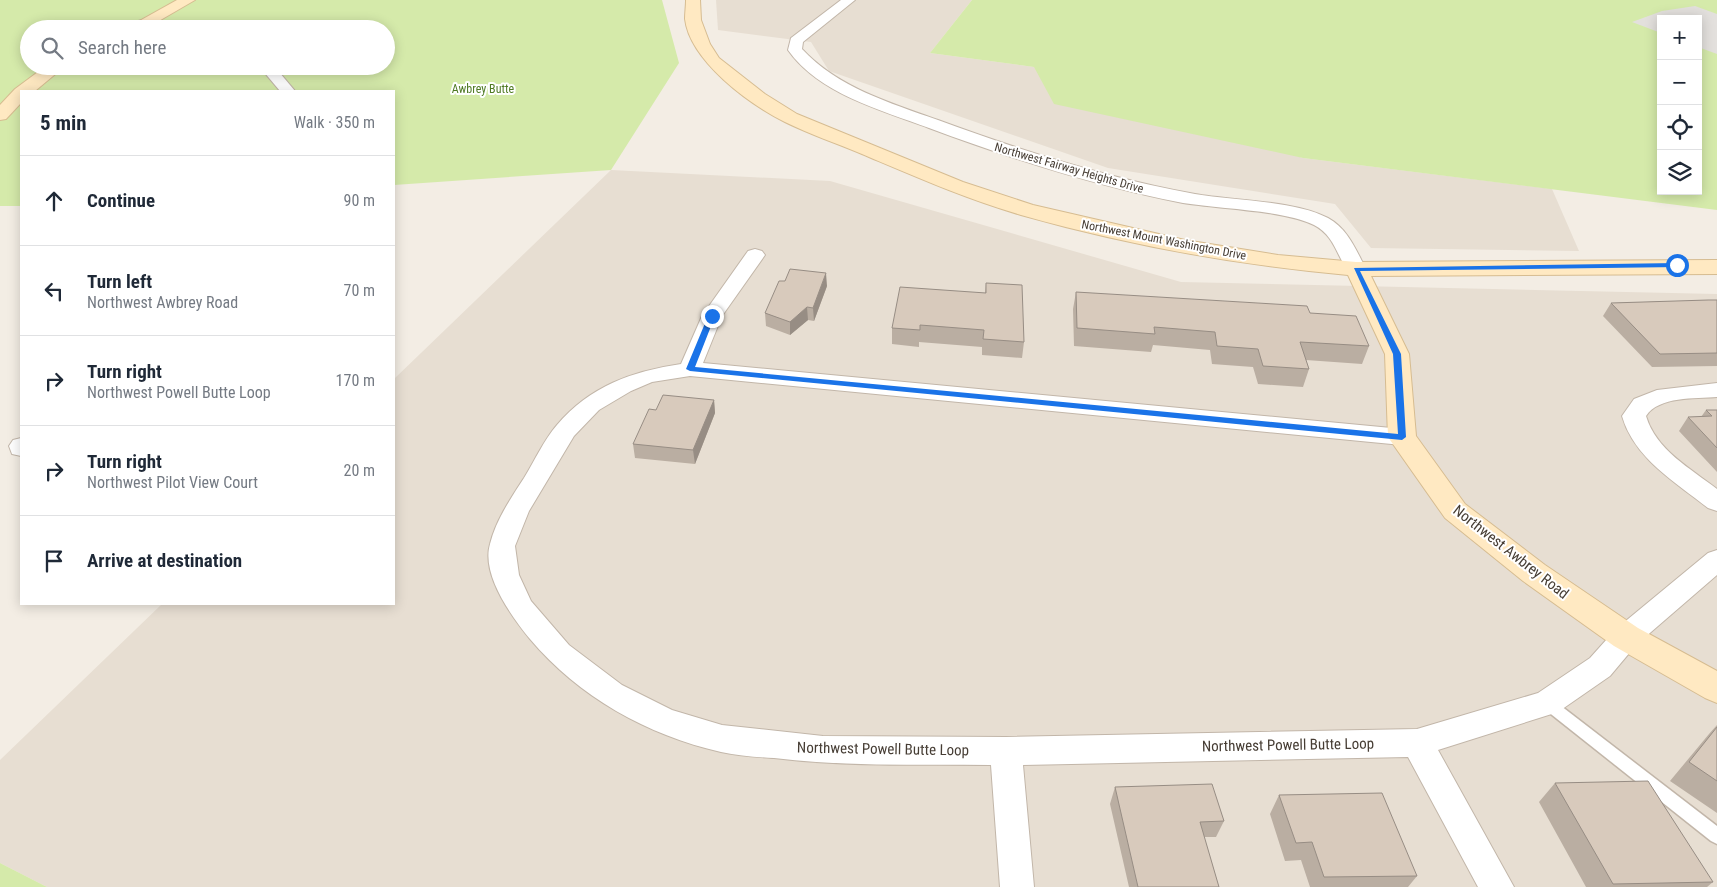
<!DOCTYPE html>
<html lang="en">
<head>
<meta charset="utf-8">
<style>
  body { margin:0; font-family:"Roboto Condensed",sans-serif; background:#f2f2f3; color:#1f2937 }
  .controls { position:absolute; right:15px; top:15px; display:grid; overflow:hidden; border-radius:0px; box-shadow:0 2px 12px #0003 }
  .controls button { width:45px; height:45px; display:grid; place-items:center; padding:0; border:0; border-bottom:1px solid #e0e1e3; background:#fff; color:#1f2937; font:25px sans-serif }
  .stop { position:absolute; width:15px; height:15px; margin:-11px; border:4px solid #1a73e8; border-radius:50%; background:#fff }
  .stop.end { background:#1a73e8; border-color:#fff; box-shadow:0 1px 5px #0008 }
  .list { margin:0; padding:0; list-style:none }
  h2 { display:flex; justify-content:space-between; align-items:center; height:65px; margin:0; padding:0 20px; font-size:21px }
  h2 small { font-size:16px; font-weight:400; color:#747a83 }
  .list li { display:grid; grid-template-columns:32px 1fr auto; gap:15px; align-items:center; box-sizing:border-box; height:90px; padding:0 20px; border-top:1px solid #e0e1e3 }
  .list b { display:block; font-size:19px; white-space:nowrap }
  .list p { margin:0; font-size:16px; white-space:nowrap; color:#747a83 }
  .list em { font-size:16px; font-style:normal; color:#747a83 }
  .icon { flex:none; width:28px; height:28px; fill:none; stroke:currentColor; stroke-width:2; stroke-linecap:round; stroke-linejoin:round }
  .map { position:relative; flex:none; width:1717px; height:887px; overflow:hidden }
  .search { position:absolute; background:#fff; box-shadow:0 2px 12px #0003; left:20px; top:20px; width:375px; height:55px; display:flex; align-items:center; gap:12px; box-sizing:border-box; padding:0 18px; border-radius:28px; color:#747a83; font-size:19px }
  .panel { position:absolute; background:#fff; box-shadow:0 2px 12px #0003; left:20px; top:90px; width:375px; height:515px; border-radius:0px }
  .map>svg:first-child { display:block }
  .residential { fill:#e7ded2 }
  .green { fill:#d5eaaa; fill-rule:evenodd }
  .parking { fill:#e3e0dd }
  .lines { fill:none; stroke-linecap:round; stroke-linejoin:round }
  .lane-casing { stroke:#c2b6a9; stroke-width:3 }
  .street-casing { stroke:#c2b6a9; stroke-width:2 }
  .secondary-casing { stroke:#d6bc91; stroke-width:2 }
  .lane { fill:#fff; fill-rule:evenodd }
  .street { fill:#fff; fill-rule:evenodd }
  .secondary { fill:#ffe9c2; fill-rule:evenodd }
  .wall { fill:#baaea2 }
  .shaded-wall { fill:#978d84 }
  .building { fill:#d8cabc; stroke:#978d84 }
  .route { fill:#1a73e8 }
  .labels { text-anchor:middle; stroke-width:4; stroke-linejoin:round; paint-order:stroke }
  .far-park-label { font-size:12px; fill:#4f7a24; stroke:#fff }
  .far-street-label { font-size:12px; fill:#463d34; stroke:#fff }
  .street-label { font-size:15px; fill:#463d34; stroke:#fff }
</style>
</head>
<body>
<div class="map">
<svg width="1717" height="887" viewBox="0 0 1717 887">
  <rect width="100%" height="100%" fill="#f3ede4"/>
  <path class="residential" d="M716,0H972L930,53L1034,67L1303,158L1552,189L1579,251L1371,248L1335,204L1108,168L829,71L811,42L718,30Z
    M611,170L830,181L1181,282L1717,294V887H47L0,863V760L162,604H394V379Z"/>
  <path class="green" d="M0,0H662L679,63L611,170L394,185V91H21V206H0ZM29,29H386V66H29Z
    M972,0H1717V210L1303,158L1054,104L1034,67L930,53ZM1661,19H1698V191H1661Z
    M0,863L47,887H0Z"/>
  <path class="parking" d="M1695,6L1717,14V54L1698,47V19H1661V33L1632,22L1662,11Z"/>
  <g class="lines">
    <defs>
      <path id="lane" d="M1547,697L1552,699L1717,826V844L1711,841L1542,707L1540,703L1542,699Z"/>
      <path id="street" d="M841,0H855L803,42L802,49C837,87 890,103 938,120C1022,151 1107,178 1195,194C1234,201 1294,200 1328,218C1348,229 1356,250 1366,269L1363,273H1349C1337,256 1334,235 1314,225C1283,210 1220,209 1183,203C1096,186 1012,159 929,128C881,110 819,94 788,50L791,38Z
        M143,20L172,25L178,29L138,27L136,24L138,21Z
        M259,66H274L295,91H280Z
        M755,249L762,251L765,255L722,316L703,363L1402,429L1410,431L1414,437L1410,443L1402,445L690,376L652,382L631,391L599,410L574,436L529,511L515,546L519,575L531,601L569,645L622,685L672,710L722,725L823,736L1006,737L1417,729L1538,693L1590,658L1616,629L1708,553L1717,550V575L1636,645L1610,676L1558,712L1438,750L1514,887H1478L1408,757L1023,765L1034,887H1000L991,765C919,764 846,767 774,758C757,757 738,756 721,752C647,735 579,697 530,639C512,617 481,575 490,544C496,520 511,498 524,478C535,460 544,440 557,425C590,386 633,371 681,364L702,316L748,251Z
        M1717,383V397C1695,399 1659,396 1646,416C1656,450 1690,468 1717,489V511L1708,508C1675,482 1634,458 1622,416L1634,399L1657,390Z
        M21,438V456L12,454L9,446L13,440Z"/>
      <path id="secondary" d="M177,0H195L145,29H125Z
        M686,0H700L701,20L710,44L719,58L765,94L797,114L963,182L1033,205L1185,240L1278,255L1356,262L1717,260V274L1371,276L1409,354L1416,436L1465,504L1545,565L1638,628L1717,671V703L1705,698L1614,646L1523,581L1445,518L1388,437L1385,354L1348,275C1237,265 1127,245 1021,215C966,199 914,176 862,154C836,143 809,134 785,122C749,104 690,61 685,19C685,13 686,6 686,0Z
        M46,66H65L35,91H21V103L6,119L0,120V105L15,89Z"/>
    </defs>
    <use href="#lane" class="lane-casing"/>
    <use href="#street" class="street-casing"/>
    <use href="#secondary" class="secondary-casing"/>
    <use href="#lane" class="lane"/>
    <use href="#street" class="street"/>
    <use href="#secondary" class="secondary"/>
  </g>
  <path class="wall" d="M986,283L1024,342L1022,358L982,355V347L919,342V347L892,344V328L985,293Z
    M827,286L814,321L808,320L790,335L766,326L765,313Z
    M1076,292L1310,313L1369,346L1362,364L1306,360L1309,369L1303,387L1258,384L1253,367L1212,364L1210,350L1153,345L1151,352L1074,346L1073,309Z
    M1717,300V366L1652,367L1603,316L1611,303Z
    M714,400L715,413L695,464L635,458L633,444L656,410Z
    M1706,410H1717V472L1679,431L1688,417H1701Z
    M1717,725V813L1670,781L1709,734Z
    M1555,783L1713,882L1707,887H1586L1539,802Z
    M1115,787L1224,821L1216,837H1204L1219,887H1129L1110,804Z
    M1279,795L1417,876L1408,887H1310L1301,860L1285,861L1270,814Z"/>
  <path class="shaded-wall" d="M826,273L827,286L814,321L813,308Z
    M807,307L808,320L790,335V322Z
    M714,400L715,413L695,464L693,450Z"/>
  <path class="building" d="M790,269L826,273L813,308L807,307L790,322L765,313L779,281H785Z
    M986,283L1022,285L1024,342L983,339L984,330L920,325V330L892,328L900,287L986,293Z
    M1076,292L1307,306L1310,313L1356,316L1369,346L1300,342L1309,369L1263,366L1258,349L1217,346L1215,332L1154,327L1155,334L1077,328Z
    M1708,300H1717V353L1660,354L1611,303Z
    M663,395L714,400L693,450L633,444L649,409L656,410Z
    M1706,410H1717V448L1688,417L1712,416Z
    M1717,727V781L1689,762Z
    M1648,781L1713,882L1613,884L1555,783Z
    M1212,784L1224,821L1200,822L1219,887H1138L1115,787Z
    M1382,793L1417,876L1324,877L1312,842L1296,843L1279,795Z"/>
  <path class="route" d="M1677,263L1680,267L1360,271L1401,354L1406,437L1402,440L690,371L686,369L708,316L712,314L715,316L695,367L1398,434L1393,354L1354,268Z"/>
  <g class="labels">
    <g class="far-park-label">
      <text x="483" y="93">Awbrey Butte</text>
    </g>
    <g class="far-street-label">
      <text transform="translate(1069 168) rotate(16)" y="4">Northwest Fairway Heights Drive</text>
      <text transform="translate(1164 240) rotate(11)" y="4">Northwest Mount Washington Drive</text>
    </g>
    <g class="street-label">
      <text transform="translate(1511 552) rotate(38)" y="5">Northwest Awbrey Road</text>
      <text transform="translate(1288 745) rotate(-1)" y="5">Northwest Powell Butte Loop</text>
      <text transform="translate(883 749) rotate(1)" y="5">Northwest Powell Butte Loop</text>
    </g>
  </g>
</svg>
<div class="controls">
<button>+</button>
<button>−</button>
<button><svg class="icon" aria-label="locate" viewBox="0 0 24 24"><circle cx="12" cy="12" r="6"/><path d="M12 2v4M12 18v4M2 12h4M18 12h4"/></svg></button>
<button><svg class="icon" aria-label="layers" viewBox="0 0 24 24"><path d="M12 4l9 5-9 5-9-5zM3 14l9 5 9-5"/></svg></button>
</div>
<div class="stop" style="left:1677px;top:265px"></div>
<div class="stop end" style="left:712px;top:316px"></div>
<div class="search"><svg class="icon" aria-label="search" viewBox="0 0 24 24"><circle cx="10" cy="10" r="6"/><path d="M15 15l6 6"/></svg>Search here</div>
<section class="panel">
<h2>5 min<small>Walk · 350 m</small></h2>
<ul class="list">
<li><svg class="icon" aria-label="ahead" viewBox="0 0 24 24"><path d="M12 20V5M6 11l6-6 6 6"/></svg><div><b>Continue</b></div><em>90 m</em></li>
<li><svg class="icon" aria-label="left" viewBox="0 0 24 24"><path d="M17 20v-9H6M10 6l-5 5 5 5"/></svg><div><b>Turn left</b><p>Northwest Awbrey Road</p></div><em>70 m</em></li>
<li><svg class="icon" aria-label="right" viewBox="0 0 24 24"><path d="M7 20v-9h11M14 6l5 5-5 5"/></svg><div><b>Turn right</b><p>Northwest Powell Butte Loop</p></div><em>170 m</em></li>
<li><svg class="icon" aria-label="right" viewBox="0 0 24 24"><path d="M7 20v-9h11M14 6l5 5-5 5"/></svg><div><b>Turn right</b><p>Northwest Pilot View Court</p></div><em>20 m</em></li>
<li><svg class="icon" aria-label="arrive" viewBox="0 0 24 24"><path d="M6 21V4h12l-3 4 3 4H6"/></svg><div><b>Arrive at destination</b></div></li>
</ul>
</section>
</div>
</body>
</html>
